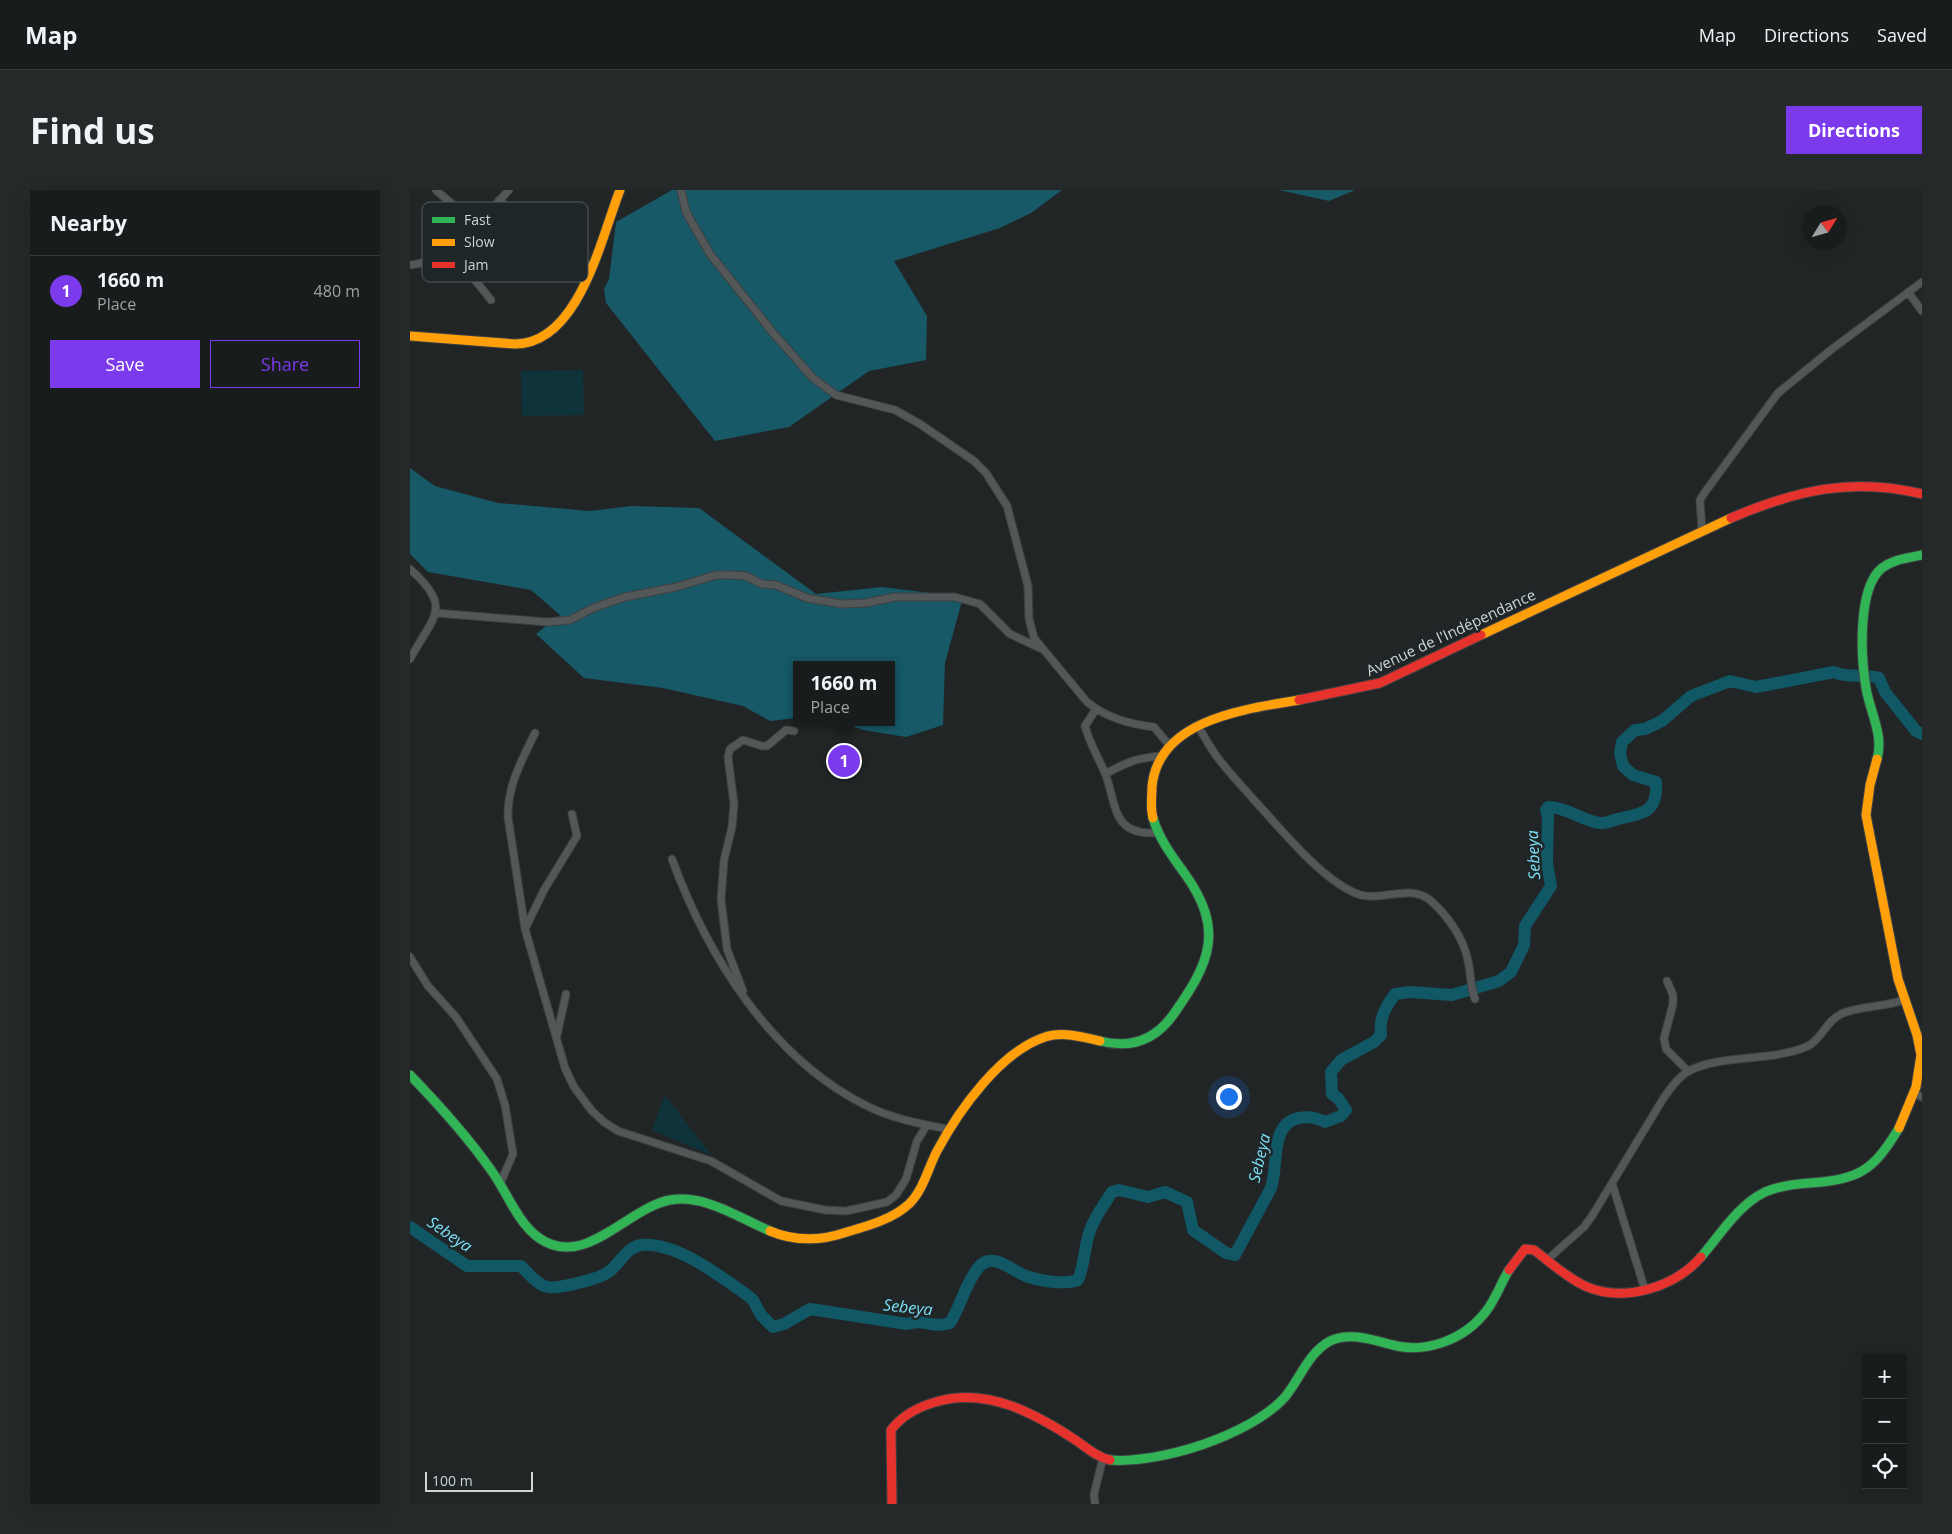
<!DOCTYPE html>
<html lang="en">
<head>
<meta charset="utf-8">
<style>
  body { margin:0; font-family:"Open Sans",sans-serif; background:#262929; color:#f1f3f6 }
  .controls { position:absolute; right:15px; bottom:15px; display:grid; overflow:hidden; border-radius:0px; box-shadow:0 5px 20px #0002 }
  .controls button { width:45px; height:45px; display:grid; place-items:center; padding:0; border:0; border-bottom:1px solid #373a3b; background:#191c1c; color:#f1f3f6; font:25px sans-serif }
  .compass { position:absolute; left:1392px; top:15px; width:45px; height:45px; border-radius:50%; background:#191c1c; box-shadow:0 5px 20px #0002; rotate:53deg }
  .scale { position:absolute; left:15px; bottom:12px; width:108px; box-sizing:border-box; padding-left:5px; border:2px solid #cfd4d5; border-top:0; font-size:14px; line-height:18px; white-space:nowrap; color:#cfd4d5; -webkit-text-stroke:4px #1f2628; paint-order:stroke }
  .you { position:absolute; left:818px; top:906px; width:18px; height:18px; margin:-12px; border:4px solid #fff; border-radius:50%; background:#1a73e8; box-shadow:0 0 0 8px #1a73e833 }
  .badge { display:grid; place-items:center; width:32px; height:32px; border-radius:50%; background:#7c3aed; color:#fff; font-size:16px; font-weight:700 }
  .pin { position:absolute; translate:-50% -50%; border:2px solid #fff; box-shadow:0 1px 5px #0006 }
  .popup { position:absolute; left:383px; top:471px; width:102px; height:65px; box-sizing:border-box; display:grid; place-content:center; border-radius:0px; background:#191c1c; filter:drop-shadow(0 1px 4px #0005); font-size:16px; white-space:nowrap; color:#9fa1a3 }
  .popup b { font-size:19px; color:#f1f3f6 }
  .popup::after { content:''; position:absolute; left:50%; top:100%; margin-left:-10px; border:10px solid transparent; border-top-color:#191c1c }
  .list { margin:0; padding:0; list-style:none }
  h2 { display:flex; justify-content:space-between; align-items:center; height:65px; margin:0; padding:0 20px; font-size:21px }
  h2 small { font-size:16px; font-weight:400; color:#9fa1a3 }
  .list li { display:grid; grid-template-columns:32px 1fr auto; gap:15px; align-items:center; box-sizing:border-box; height:70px; padding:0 20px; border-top:1px solid #373a3b }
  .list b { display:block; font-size:19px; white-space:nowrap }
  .list p { margin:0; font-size:16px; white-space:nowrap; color:#9fa1a3 }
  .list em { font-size:16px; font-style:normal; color:#9fa1a3 }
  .actions { display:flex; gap:10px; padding:15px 20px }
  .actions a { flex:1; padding:11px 0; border:1px solid #7c3aed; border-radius:0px; text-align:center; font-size:18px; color:#7c3aed }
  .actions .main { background:#7c3aed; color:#fff }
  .icon { flex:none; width:28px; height:28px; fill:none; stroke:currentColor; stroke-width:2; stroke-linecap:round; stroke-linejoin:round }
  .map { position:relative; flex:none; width:1512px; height:1314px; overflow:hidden; border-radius:0px }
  header { display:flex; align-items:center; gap:30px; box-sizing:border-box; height:70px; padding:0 25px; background:#191c1c; border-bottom:1px solid #373a3b }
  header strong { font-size:24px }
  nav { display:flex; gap:28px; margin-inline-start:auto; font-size:18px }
  .intro { display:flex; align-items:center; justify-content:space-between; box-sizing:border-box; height:120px; padding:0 30px }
  h1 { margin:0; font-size:35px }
  .button { padding:12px 22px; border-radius:0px; background:#7c3aed; color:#fff; font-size:18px; font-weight:700 }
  main { display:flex; gap:30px; padding:0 30px }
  aside { flex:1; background:#191c1c; border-radius:0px; box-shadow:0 5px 20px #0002 }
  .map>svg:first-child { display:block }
  .green { fill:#0f333a }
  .forest { fill:#175967 }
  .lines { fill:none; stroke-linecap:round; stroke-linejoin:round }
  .river { stroke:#115866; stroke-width:12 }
  .street-casing { stroke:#3e4142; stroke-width:9 }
  .fast-casing { stroke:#3e4142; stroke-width:11 }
  .slow-casing { stroke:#3e4142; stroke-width:11 }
  .jam-casing { stroke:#3e4142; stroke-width:11 }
  .street { stroke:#535757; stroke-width:7 }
  .fast { stroke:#30b455; stroke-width:9 }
  .slow { stroke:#ff9f0a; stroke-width:9 }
  .jam { stroke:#e5322d; stroke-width:9 }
  .labels { text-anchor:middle; stroke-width:5; stroke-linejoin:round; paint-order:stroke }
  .street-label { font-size:15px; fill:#cfd4d5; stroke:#1f2628 }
  .water-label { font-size:16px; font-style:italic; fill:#7edff7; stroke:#1f2628 }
  .key { fill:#1f2628; stroke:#545a5c; stroke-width:1 }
  .key-label { font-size:14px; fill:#cfd4d5 }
</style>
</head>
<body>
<header>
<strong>Map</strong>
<nav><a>Map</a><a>Directions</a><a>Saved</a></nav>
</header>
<div class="intro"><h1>Find us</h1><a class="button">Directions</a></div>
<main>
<aside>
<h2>Nearby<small></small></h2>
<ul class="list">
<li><span class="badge">1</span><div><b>1660 m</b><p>Place</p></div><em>480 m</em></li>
</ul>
<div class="actions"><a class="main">Save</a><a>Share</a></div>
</aside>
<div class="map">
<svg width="1512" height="1314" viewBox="0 0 1512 1314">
  <rect width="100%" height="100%" fill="#212526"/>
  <path class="green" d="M173,180L174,225L112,226L111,181Z
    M255,905L301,965L242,940Z"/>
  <path class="forest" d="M262,0H652L621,23L590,38L484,71L517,126L516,170L459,181L379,237L305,251L196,113L194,99L199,89L206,32Z
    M869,0H945L919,11Z
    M0,278L25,296L88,313L180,321L221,316L289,318L406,404L472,397L553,407L535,473L533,535L496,547L453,540L431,532H482V475H386V528L360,531L333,516L253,498L174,488L126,444L150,425L121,400L18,382L0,364Z"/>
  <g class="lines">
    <path class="river" d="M0,1037L57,1076H111C118,1083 125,1092 134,1096C144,1101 187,1089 197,1083C209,1076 216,1056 232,1055C266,1052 310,1086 337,1105L343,1110L351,1125L363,1137L374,1134L400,1119L497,1134C515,1128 519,1139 540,1133C551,1116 555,1094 568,1078C582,1060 602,1081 616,1086C630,1091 654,1095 668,1090C674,1076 674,1062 678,1047C682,1031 693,1016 702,1002L709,1000L738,1007L755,1002L777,1012L783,1040L816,1063L825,1065L861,998C869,975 859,934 889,928C898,926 907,928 915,932L931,926L936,920L928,908L922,904L921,882L931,870L964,852L971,845C969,828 975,818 985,804L1000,802L1042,805L1089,791L1101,782L1114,755L1115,736L1141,696L1137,673L1138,626L1136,620L1138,617C1157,617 1173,631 1190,633C1195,634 1203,630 1208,629C1233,623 1248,623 1246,592L1223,585L1213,576L1210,563L1212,552L1225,540L1235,539L1252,531L1281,506L1320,491L1346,497L1424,482C1439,489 1455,483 1469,488L1475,502L1506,541L1512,544"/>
    <defs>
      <path id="street" d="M26,0L66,35
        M271,0L276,22L300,64L364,144L403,188L426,205L485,220L510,234L564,271L576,283L597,316L618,396L619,429L624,448L677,512C697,528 719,534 744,537L760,556
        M89,10L128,43L181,77
        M40,59L81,110
        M0,75C43,71 72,29 99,0
        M1498,102L1512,121
        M1292,340L1290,310L1295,302L1368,203L1422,159L1512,92
        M0,379C44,418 23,426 0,469
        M26,423L137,432L160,430L183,418L215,407L266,397L306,385H322L336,386L352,394L366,395L397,408L432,414L456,413L485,407H545L570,414L600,444L632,459
        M686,519L675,536C679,552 688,567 695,583C707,614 701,645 746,643
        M788,536C794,546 800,558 808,568C819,583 833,597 845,611C871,639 909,687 945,703C969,714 999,692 1021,711C1038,726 1054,749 1058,771C1061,784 1060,796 1065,809
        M125,543C112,570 97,596 98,627L115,739L155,878L164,897L182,921L194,932L208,941L301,971L371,1011L415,1020L436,1021L477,1012L486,1005L496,989L507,951L517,935
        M695,584C717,572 729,567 754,566
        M262,669C297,765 360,867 455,915C480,928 510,934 538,939
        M115,739L134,700L167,646L162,624
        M0,767L18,796L46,827L87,889L95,915L103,964L90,994
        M1257,791L1263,805V814L1254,848L1256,859L1278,881
        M333,801L317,759L311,709L314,670L322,637L324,614L318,567L320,559L333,550L352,556H357L376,540L384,541
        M147,845L156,804
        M1506,904L1512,907
        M1202,993L1235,1100
        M1138,1069L1174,1037L1182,1026L1253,909C1260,899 1268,887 1279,881C1310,864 1363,872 1398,856C1412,849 1416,831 1431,824C1450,815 1473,818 1493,810
        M685,1314L684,1304L693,1268"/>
      <path id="fast" d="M1467,569C1474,545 1460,522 1456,498C1451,468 1447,398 1472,378C1484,369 1498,368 1512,365
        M690,851C721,859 745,850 763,825C800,773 815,740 775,684C762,666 749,649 743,628
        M0,885C29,915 57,946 81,980C97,1002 107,1032 129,1048C175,1080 217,1018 260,1010C295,1004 329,1028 360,1041
        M1291,1067C1310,1045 1328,1015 1355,1002C1369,996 1385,994 1400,993C1450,989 1463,981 1489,938
        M700,1270C750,1274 841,1245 875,1207C890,1189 898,1163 920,1151C938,1142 960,1149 979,1154C1014,1165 1055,1150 1077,1120C1086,1108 1091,1093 1099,1080"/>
      <path id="slow" d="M0,146L105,154C169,154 191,48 210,0
        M1071,445L1321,328
        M1467,569L1460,595L1456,625L1488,789L1507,845L1511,865L1506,897L1489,938
        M743,628C740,617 742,608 742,597C748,529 836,519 889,510
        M360,1041C386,1052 411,1051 437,1042C458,1036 483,1029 499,1014C514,999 518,978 527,961C549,920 590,862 635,847C652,841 673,847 690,851"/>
      <path id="jam" d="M1321,328C1387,300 1442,287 1512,304
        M889,510L970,493L1071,445
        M1099,1080L1115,1059L1124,1060C1140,1072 1156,1087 1175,1096C1213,1113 1264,1098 1291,1067
        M482,1314L481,1240C493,1224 510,1216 529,1211C578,1198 624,1223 664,1249C676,1257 686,1267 700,1270"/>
    </defs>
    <use href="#street" class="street-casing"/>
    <use href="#fast" class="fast-casing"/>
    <use href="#slow" class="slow-casing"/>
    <use href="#jam" class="jam-casing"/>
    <use href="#street" class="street"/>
    <use href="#fast" class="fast"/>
    <use href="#slow" class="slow"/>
    <use href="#jam" class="jam"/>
  </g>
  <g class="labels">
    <g class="street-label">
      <text transform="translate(1041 443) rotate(-25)" y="5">Avenue de l'Indépendance</text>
    </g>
    <g class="water-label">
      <text transform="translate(1123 665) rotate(-93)" y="6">Sebeya</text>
      <text transform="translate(849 968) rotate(-77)" y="6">Sebeya</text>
      <text transform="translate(40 1044) rotate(34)" y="6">Sebeya</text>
      <text transform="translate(498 1117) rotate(6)" y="6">Sebeya</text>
    </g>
  </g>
  <rect x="12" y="12" width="166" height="80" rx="8" class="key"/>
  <rect x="22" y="27" width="23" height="6" fill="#30b455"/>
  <rect x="22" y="49" width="23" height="7" fill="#ff9f0a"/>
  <rect x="22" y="72" width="23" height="6" fill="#e5322d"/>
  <g class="key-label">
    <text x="54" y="35">Fast</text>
    <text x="54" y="57">Slow</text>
    <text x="54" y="80">Jam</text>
  </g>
</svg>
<div class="controls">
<button>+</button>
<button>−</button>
<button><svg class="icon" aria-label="locate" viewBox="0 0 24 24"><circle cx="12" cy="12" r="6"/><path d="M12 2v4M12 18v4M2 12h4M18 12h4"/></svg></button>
</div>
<svg class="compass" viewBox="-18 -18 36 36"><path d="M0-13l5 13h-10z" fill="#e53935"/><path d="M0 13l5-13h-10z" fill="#9fa1a3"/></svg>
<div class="scale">100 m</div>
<div class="you"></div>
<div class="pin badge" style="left:434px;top:571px">1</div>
<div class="popup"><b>1660 m</b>Place</div>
</div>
</main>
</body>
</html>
